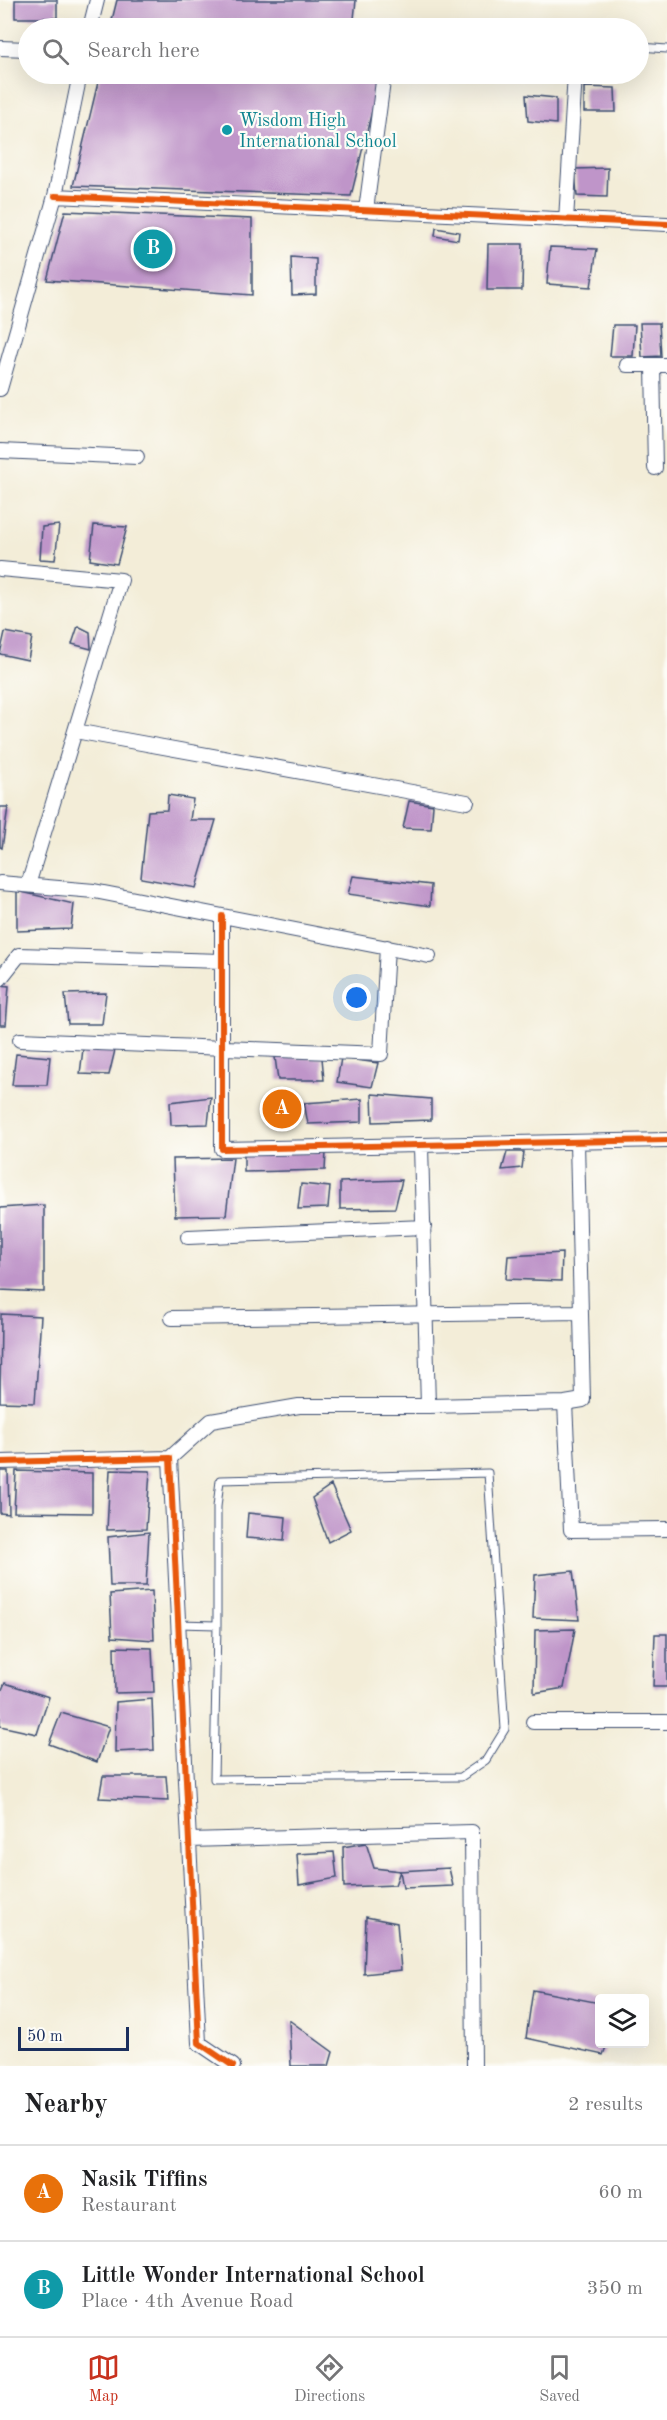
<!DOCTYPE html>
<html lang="en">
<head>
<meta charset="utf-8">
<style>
  body { margin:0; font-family:"Old Standard TT",serif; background:#f6f6f6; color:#202124 }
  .controls { position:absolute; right:18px; bottom:18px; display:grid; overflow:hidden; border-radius:6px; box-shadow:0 6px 24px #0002 }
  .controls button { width:54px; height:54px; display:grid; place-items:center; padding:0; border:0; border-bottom:2px solid #e0e0e0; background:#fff; color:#202124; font:30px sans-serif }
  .scale { position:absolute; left:18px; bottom:15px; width:111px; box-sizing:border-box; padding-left:6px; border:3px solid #1b2f5e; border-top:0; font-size:16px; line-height:21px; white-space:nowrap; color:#1b2f5e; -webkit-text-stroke:4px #fdfcf7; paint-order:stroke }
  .you { position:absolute; left:357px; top:998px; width:21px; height:21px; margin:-15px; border:4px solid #fff; border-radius:50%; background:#1a73e8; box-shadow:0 0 0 9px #1a73e833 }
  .badge { display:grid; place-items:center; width:39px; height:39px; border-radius:50%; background:#c8321e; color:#fff; font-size:20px; font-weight:700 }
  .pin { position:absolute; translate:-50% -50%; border:3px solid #fff; box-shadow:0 2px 6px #0006 }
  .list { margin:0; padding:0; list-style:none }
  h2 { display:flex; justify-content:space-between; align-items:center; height:78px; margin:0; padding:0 24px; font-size:26px }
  h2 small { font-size:20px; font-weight:400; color:#757577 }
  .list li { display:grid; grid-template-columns:39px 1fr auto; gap:18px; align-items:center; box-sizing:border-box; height:96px; padding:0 24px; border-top:2px solid #e0e0e0 }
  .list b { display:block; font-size:22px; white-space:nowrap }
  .list p { margin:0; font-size:20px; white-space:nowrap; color:#757577 }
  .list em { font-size:20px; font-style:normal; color:#757577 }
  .icon { flex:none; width:33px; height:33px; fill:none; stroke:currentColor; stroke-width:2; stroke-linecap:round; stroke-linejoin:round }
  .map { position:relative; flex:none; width:667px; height:2066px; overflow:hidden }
  .search { position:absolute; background:#fff; box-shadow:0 6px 24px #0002; left:18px; right:18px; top:18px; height:66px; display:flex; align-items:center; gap:15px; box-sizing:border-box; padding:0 21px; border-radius:33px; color:#757577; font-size:22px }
  .sheet { height:270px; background:#fff }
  nav { display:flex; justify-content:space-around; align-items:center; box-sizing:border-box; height:84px; border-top:2px solid #e0e0e0; background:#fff; font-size:16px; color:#757577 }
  nav a { display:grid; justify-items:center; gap:3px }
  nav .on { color:#c8321e }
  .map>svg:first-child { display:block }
  .building { fill:#bf95c9 }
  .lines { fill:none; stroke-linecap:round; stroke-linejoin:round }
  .service-casing { stroke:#3b4c70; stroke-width:9 }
  .minor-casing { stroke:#3b4c70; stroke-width:16 }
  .service { stroke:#fff; stroke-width:7 }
  .minor { stroke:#fff; stroke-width:14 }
  .cycleway-casing { stroke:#fdfcf7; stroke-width:10 }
  .cycleway { stroke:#e8590c; stroke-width:6 }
  .culture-dot { fill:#0f9aa8; stroke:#fdfcf7; stroke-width:2 }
  .labels { text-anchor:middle; stroke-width:4.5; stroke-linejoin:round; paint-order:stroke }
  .culture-label { font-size:18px; fill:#0d838f; stroke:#fdfcf7; text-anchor:start }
</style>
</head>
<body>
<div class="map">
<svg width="667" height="2066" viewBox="0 0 667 2066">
  <rect width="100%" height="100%" fill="#fdfcf7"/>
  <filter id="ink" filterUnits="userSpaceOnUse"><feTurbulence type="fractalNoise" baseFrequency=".0167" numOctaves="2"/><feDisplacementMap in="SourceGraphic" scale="12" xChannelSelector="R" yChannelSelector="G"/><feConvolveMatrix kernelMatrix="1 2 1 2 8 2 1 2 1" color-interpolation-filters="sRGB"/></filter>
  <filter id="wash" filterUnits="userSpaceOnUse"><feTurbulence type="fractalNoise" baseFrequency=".008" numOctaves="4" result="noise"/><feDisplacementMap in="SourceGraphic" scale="24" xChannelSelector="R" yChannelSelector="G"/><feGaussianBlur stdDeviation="1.35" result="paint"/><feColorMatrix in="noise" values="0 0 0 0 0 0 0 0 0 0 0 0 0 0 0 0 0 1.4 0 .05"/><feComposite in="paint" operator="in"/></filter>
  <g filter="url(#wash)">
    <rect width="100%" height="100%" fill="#f3edd8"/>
    <g id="blocks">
      <path class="building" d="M15,0H57V18H15Z
        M117,0H356L353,28H110Z
        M579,24L614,27V28H579Z
        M100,74H381L351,196L73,186Z
        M584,87L615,88L616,112H584Z
        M526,95L556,98V124L528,121Z
        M608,168L607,197L577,196L575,169Z
        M65,211L252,219V295L47,280Z
        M436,228L459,232L458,240L435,236Z
        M488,244H523L522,290H487Z
        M550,247L597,249L591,287L547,284Z
        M291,257L316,259V294L292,295Z
        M640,323H659L661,356L642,357Z
        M613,325H635L633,356H610Z
        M59,525L55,560L40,559L42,527Z
        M94,525L127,527L117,564L90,560Z
        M78,626L90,632L91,649L72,644Z
        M5,632L32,637L28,660L0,654Z
        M168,795L193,799L190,820H216L196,888L141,878L148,811L167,810Z
        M409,801L433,805L431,829L403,828Z
        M0,807H8L2,848L0,847Z
        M353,876L431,885L430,906L348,894Z
        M17,891L74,904L71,929L17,931Z
        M0,985L9,986L6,1025H0Z
        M106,993L102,1024H68L65,994Z
        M83,1049L115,1050L109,1075L80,1074Z
        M16,1054L50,1057L47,1085H12Z
        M275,1057L322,1058L324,1080H278Z
        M341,1058L378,1063L372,1087L337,1082Z
        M372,1094L431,1099V1120L373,1122Z
        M211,1097L208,1124L171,1125L170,1102Z
        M362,1099V1122L308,1124L304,1103Z
        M326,1152L325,1170L244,1172V1154Z
        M507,1152H524L522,1168L502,1170Z
        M233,1158L226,1215L175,1216L173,1159Z
        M402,1180L395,1208L340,1209V1182Z
        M301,1184L330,1187L328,1208L298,1209Z
        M44,1205V1292L0,1290V1208Z
        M562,1253L561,1281L506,1279L508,1256Z
        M1,1314L41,1316L35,1403L0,1402Z
        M110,1470L150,1471L146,1529L107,1530Z
        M0,1471H8L9,1514L0,1513Z
        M16,1471L92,1473V1513L14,1512Z
        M331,1485L351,1530L328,1542L312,1498Z
        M248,1513L286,1517L284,1541L246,1538Z
        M149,1532L146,1586H110L108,1537Z
        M573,1571L579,1620L533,1618L535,1575Z
        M152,1591L154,1640L112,1637L110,1594Z
        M575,1629L564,1688L534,1693L535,1630Z
        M655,1634H667V1687H653Z
        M114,1647L152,1648L154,1692L115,1693Z
        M5,1683L49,1697L37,1734L0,1726V1694Z
        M152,1699L154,1750L115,1752L116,1702Z
        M61,1713L109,1727L97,1762L49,1744Z
        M103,1776H166L168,1801L99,1798Z
        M366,1843L374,1868L400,1871L395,1885L344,1887L343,1847Z
        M334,1852L337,1878L299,1885L297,1854Z
        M449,1868L453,1886L403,1888L400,1871Z
        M366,1917L397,1923L401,1970L364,1974Z
        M533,1990L600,2003V2044H607L603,2055L526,2038Z
        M289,2020L333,2052L329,2066H291Z"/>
    </g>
  </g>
  <g filter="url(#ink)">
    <use href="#blocks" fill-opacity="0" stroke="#3b4c70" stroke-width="1.5"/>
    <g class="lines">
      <defs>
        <path id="service" d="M640,47L667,49
          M178,1624L217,1625V1507L220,1480L488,1473L505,1729L486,1760L461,1777L214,1779L217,1625"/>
        <path id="minor" d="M90,28L97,0
          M0,48L28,49
          M55,196L667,224
          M366,210L384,74
          M566,220L575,74
          M627,365H667
          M653,365L655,468
          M0,389L55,196L80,74
          M0,451L137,457
          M0,569L121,580L28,885
          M75,731L467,802
          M0,883L94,891L429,956
          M222,916V1149L667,1140
          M0,979L19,955L222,961
          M20,1040L381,1054L387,947
          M188,1237L424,1227
          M172,1318L580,1312
          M565,1403L571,1530L667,1529
          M428,1406L565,1403L583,1400L577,1142
          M170,1458L211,1421L299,1406H428L421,1146
          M0,1462L170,1458L199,2043L233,2066
          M533,1722H667
          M189,1840L472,1832L474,2066"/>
      </defs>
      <use href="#service" class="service-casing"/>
      <use href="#minor" class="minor-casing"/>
      <use href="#service" class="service"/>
      <use href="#minor" class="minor"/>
      <defs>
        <path id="cycleway" d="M55,196L667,224
          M222,916V1149L667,1140
          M0,1462L170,1458L199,2043L233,2066"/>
      </defs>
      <use href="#cycleway" class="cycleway-casing"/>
      <use href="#cycleway" class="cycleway"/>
    </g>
  </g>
  <circle class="culture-dot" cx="227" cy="130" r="6"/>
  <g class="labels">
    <g class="culture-label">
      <text x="239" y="126">Wisdom High<tspan x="239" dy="21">International School</tspan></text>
    </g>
  </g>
</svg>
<div class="controls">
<button><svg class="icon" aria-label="layers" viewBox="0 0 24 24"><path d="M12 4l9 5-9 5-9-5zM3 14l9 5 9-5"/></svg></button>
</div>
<div class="scale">50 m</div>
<div class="you"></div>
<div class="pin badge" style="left:282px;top:1109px;background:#e8710a">A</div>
<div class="pin badge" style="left:153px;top:249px;background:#0f9aa8">B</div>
<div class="search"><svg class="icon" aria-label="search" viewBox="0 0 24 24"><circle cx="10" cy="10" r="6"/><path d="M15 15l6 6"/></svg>Search here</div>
</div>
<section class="sheet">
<h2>Nearby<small>2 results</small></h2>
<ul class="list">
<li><span class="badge" style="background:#e8710a">A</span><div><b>Nasik Tiffins</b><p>Restaurant</p></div><em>60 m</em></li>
<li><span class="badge" style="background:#0f9aa8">B</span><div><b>Little Wonder International School</b><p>Place · 4th Avenue Road</p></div><em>350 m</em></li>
</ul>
</section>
<nav>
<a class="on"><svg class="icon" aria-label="map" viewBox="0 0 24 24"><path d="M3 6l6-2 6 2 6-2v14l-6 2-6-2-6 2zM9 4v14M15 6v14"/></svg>Map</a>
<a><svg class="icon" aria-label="directions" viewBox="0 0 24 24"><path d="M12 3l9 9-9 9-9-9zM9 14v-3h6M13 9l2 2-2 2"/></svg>Directions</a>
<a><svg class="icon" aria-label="saved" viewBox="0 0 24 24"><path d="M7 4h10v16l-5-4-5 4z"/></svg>Saved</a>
</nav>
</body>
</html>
